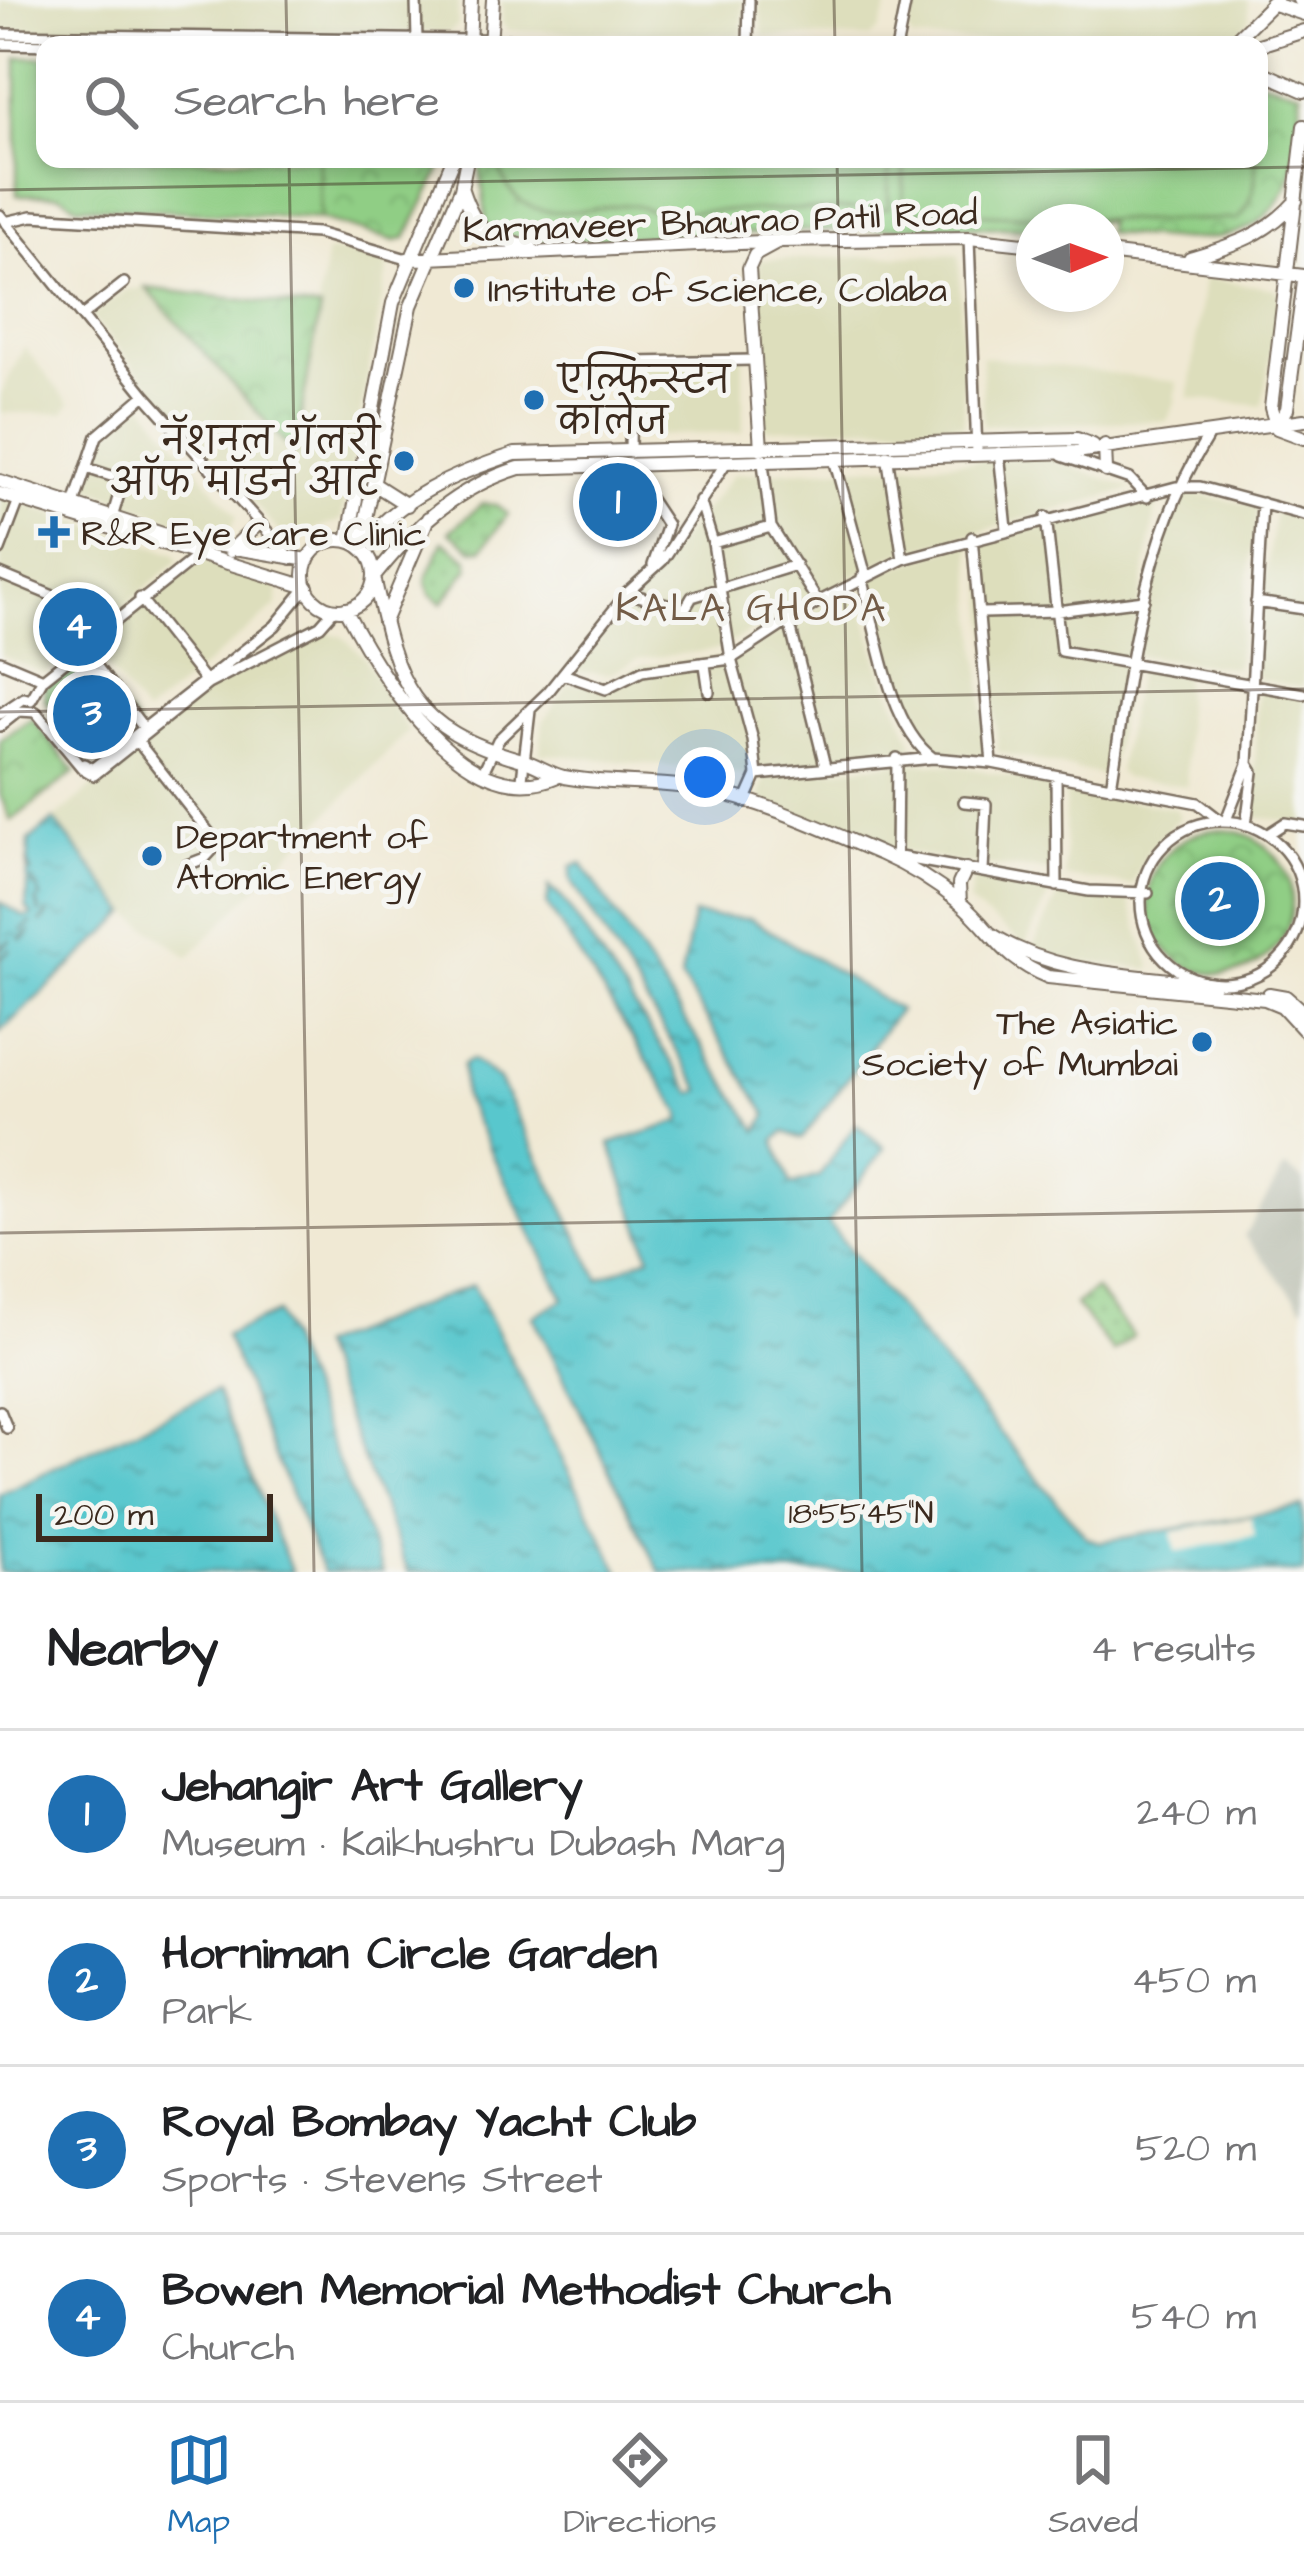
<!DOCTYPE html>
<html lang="en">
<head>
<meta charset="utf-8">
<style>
  body { margin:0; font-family:"Architects Daughter","Playpen Sans Deva",sans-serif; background:#f6f6f6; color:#202124 }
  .compass { position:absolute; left:1016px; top:204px; width:108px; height:108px; border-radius:50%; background:#fff; box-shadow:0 6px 18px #0003; rotate:89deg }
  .scale { position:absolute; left:36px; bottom:30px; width:237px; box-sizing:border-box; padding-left:12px; border:6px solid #3b2a1e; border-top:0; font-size:33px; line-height:42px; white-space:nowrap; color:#3b2a1e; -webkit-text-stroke:9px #f6f6f2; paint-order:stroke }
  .you { position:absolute; left:705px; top:777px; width:42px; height:42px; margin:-30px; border:9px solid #fff; border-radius:50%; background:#1a73e8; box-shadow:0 0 0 18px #1a73e833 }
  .badge { display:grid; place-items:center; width:78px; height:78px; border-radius:50%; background:#1f6fb2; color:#fff; font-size:39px; font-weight:700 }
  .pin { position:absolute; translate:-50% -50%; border:6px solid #fff; box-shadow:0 3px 12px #0006 }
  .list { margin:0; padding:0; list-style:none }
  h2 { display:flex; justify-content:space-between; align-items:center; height:156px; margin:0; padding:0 48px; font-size:51px }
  h2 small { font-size:39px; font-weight:400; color:#757577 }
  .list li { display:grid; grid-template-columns:78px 1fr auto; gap:36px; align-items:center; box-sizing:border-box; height:168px; padding:0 48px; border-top:3px solid #e0e0e0 }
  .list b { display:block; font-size:45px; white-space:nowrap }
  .list p { margin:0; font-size:39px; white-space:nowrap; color:#757577 }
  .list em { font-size:39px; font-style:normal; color:#757577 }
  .icon { flex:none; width:66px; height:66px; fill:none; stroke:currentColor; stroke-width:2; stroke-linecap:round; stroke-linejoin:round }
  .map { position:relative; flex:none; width:1304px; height:1572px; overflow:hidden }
  .search { position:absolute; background:#fff; box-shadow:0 6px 18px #0003; left:36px; right:36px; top:36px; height:132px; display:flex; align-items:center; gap:30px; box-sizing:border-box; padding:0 42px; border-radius:24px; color:#757577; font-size:45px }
  .sheet { height:828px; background:#fff }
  nav { display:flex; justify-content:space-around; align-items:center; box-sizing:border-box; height:168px; border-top:3px solid #e0e0e0; background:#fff; font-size:33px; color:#757577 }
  nav a { display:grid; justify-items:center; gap:6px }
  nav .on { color:#1f6fb2 }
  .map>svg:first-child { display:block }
  .built { fill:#dddebc }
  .industrial { fill:#c2c6b9 }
  .grass { fill:url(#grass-dots); stroke:#667c52; stroke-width:3 }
  .park { fill:url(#park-crowns); stroke:#667c52; stroke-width:3 }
  .pitch { fill:#90ce85; stroke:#667c52; stroke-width:3 }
  .water { fill:url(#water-ripples); stroke:#4a7876; stroke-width:3 }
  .pier { fill:#f0e9d4 }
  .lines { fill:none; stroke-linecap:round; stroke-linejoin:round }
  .ferry { stroke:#445953; stroke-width:3; stroke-dasharray:15 12; stroke-linecap:butt }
  .minor-casing { stroke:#7a6d5e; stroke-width:14 }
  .major-casing { stroke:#7a6d5e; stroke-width:16 }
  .minor { stroke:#fff; stroke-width:9 }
  .major { stroke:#fff; stroke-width:12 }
  .ticks { fill:none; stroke:#3b2a1e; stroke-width:3; stroke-opacity:0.45 }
  .poi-dot { fill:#1f6fb2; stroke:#f6f6f2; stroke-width:4.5 }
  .labels { text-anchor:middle; stroke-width:10; stroke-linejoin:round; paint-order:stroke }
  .street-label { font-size:36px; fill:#3b2a1e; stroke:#f6f6f2 }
  .poi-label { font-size:36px; fill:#3b2a1e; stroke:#f6f6f2; text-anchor:start }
  .neighbourhood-label { font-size:39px; letter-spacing:3px; fill:#735c47; stroke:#f6f6f2 }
  .ticks-label { font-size:30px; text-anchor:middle; fill:#3b2a1e; stroke:#f6f6f2; stroke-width:10; stroke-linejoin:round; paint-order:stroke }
</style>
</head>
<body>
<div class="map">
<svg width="1304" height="1572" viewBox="0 0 1304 1572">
  <defs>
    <pattern id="grass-dots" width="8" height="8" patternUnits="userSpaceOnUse" patternTransform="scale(3)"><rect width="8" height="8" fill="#90ce85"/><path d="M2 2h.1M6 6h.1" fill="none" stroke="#7db172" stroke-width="1.8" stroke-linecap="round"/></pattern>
    <pattern id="park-crowns" width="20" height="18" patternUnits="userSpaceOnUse" patternTransform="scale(3)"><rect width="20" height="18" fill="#90ce85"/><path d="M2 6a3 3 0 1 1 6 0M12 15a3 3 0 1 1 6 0" fill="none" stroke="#7db172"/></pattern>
    <pattern id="water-ripples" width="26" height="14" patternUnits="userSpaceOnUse" patternTransform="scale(3)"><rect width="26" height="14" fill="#59c7cd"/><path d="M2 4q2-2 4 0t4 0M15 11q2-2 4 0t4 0" fill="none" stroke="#4ba2a6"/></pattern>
  </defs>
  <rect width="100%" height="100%" fill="#f6f6f2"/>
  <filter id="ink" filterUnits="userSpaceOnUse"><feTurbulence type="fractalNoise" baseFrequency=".00833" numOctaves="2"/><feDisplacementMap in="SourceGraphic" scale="24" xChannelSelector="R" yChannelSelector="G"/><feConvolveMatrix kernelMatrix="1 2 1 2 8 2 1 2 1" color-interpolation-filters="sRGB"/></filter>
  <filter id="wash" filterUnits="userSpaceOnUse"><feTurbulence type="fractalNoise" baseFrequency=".004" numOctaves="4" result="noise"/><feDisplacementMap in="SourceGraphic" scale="48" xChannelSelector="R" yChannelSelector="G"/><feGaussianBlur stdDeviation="2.7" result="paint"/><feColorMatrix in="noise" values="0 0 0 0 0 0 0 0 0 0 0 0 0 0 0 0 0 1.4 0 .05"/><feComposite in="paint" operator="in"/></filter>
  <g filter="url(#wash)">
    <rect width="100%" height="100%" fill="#f0e9d4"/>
    <path class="built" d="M0,0H458V26L449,32L0,30Z
      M502,0H743L742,31L740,35L509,30L502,24Z
      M759,0H890L879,31L869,38L763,36Z
      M915,0H1248L1249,19L1230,43L914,40L908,34Z
      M327,252L383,257L388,265L341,520L287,541L91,317L126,290L146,288L294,452Z
      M959,254L964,424L764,429L759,260Z
      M1204,278L1276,289L1280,297L1262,406L1189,398Z
      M24,347L70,404L64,413H0V396Z
      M743,348V432L623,437V353Z
      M982,356L1177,382L1175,403L1167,421L983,425Z
      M143,403L237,516L224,540L88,487L103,440Z
      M1044,457L1132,489L890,556L717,650L638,659L609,674L575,671L734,474Z
      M1182,491L1255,506L1257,511L1236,668L1136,655L1176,495Z
      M0,497L174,553L179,560L45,674L0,655Z
      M1158,497L1110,771L1106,776L998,752L981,543Z
      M1275,511L1304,520V688L1259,679L1253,670Z
      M970,542L987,750L980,756L938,751L926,737L879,646L866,578Z
      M202,560L270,580L279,590L276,607L145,715L94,649L95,642Z
      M849,588L859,592L880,666L914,746L745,774L540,753L543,722L568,685L608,682L640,666L743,655Z
      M322,631L343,637L363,656L408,731L189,957L128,913L54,820L201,695L297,640Z
      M1138,669L1184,675L1187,786L1124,778L1118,771Z
      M1263,689L1304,698V822L1254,817L1257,693Z
      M904,762L956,765L1046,784L1052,791V871L959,863L889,848L766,803L760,795L765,777Z
      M1065,789L1176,809L1180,817L1147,852L1132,885L1065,877Z
      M980,875L1045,887L1049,895L1025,945L969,903L973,878Z
      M1068,891L1129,900L1152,969L1035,957L1032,949L1058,896Z"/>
    <path class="industrial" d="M1285,1167L1304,1181V1308L1244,1236Z"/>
    <path class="grass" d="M482,504L496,505L508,514L482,549L473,550L449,532Z
      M443,541L468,559L469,568L442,603L430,594L426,580Z
      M1095,1289L1133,1336L1113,1352L1075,1305Z"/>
    <path class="park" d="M1259,80L1300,91C1304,246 1231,249 1106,233V222H1034V229L943,226L551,241L504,236L487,227L479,159H1259Z
      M319,159H446L406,238L396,241L320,219Z
      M146,288L320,309L294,453Z
      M32,718L75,772L11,821L0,795V740Z
      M1148 902a72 72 0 1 1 144 0a72 72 0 1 1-144 0Z"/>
    <path class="pitch" d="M17,57H45V159H319L320,219L78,206L60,195H17Z
      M498,159H889L888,208L657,212C646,209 631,203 620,205C572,212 510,228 498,159Z
      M904,159H1255C1257,181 1254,203 1238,219L1143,221L903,210Z
      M82,656L138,727L101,758L93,757L45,700L44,685Z"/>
    <path class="water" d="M54,820L128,913L0,1032V902L25,917L32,915L26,907L29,841Z
      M582,863L758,1131L767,1115L681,978L693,915L751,919L899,1010L802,1139L785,1132L775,1140L791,1185L819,1176L856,1124L885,1148L828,1223L1087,1538L1099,1542L1302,1507L1304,1572H660L533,1316L564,1299L464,1098L463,1064L472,1059L499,1080L599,1279L650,1256L610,1144L681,1121V1113L547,905L549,887L562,898L693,1094L701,1090L571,880V867Z
      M473,1285L620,1572H408L318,1346Z
      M277,1313L383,1572H323L225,1335Z
      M216,1391L292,1572H0V1494Z"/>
    <path class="pier" d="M1251,1517L1255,1536L1176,1552L1172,1532Z"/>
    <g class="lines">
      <path class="ferry" d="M0,949L40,915L32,879
        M0,959L47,916L27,860"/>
    </g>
  </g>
  <g filter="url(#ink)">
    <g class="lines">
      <defs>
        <path id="minor" d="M416,0L417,41
          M0,34L470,40
          M0,44L57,45
          M748,45L749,0
          M897,45L906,0
          M0,215L145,395L292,559
          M5,222L32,216L317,233L407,259
          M969,238L977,453
          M82,316L124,283
          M999,452L1007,529
          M630,453L631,362L755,360
          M887,455L903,559
          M1062,456L1130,479L1147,497
          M834,459L866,576
          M763,463L771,527L818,602
          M628,466L667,525L653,565
          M86,468L111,476
          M700,500L713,543L731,659L753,740L757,775L745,802
          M73,507L97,436L145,395
          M1046,517L1061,651L1304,694
          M112,518L125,474L141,469
          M972,537L992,763
          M713,543L771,527
          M0,550L19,500
          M0,574L113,621
          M862,577C876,628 888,726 933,758
          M627,593L685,609L692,597L796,565
          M140,598L203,678
          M1256,602L1304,609
          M983,613L1057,611L1144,600
          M789,621L825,766
          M82,647L143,727
          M0,661L43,679
          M705,665L709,692
          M563,674L606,689L642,671L731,659L818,602L903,559L1176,487H1200L1304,515
          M31,700L43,679L196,557
          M0,714L24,698L31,700
          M0,726L19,711L36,712L82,768L94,775L208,684L320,626L335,609
          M138,742L218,844L205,858L187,865
          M84,764L92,769L275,626L307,587
          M484,770L498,740L548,692L627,593L663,560L727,461
          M757,775L933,758L992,763L1198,803L1220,820
          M1056,776L1057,886
          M522,779L530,711
          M1111,787C1130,667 1142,542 1207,438
          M964,802L986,804L983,872
          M1226,820L1248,764L1262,503
          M1141 902a81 81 0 1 1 162 0a81 81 0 1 1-162 0Z
          M1246,825L1253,772L1248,764
          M1268,834L1285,823L1304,826
          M894,856L1089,891L1148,893
          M896,856L897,758
          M0,1411L7,1428"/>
        <path id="major" d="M1299,0L1304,2
          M1271,3L1304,14
          M470,40L697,45
          M469,45L471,0
          M490,45L493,0
          M1230,45L1276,0
          M1259,45L1304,31
          M1259,71L1304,91
          M462,190C475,230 489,240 531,247
          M1106,253L1304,276
          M1190,258C1233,245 1265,236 1296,201
          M407,259L780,241L969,238L1034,245
          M1304,420L1076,452L519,468C455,488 415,526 374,577C398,686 409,728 522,760C536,764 550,774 564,777C609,785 656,781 701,789C762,800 825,830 881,854C908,866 937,884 959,902C995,932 1000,958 1048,977L1265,999L1282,1006L1304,1030
          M1277,426L1287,409L1304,282
          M1277,428L1271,408L1304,126
          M1277,428L1304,438
          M1105,445L1106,471
          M761,449L749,268L755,255L777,243
          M0,481L178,539L308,560
          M374,484L407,505
          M0,494L307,587
          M362,537L411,306L461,189L467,159
          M304 575a35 35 0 1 1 70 0a35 35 0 1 1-70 0Z
          M348,541L393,303L453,159
          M362,548C395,498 459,472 515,454L1077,439L1093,445
          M230,551L258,524
          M345,609C380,676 465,817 558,776
          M384,622L428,518
          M960,903L959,884L966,869
          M991,934C1057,977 1137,974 1214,985
          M1269,994L1286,997L1304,1013"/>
      </defs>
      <use href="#minor" class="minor-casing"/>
      <use href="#major" class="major-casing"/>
      <use href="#minor" class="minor"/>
      <use href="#major" class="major"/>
    </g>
  </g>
  <path class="ticks" d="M286,0L287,45M834,0L835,45M289,159L314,1572M837,159L862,1572M0,190L1304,167M0,712L1304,689M0,1233L1304,1210"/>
  <g class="poi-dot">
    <circle cx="464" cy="288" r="12"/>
    <circle cx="534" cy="400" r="12"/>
    <circle cx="404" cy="461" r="12"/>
    <path d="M48 514h12v12h12v12h-12v12h-12v-12h-12v-12h12z"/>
    <circle cx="152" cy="856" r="12"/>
    <circle cx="1202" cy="1042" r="12"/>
  </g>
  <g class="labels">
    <g class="street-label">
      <text transform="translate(720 220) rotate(-2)" y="13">Karmaveer Bhaurao Patil Road</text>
    </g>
    <g class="poi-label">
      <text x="488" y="301">Institute of Science, Colaba</text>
      <text x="558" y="392">एल्फिन्स्टन<tspan x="558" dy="41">कॉलेज</tspan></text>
      <text x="380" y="453" text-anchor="end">नॅशनल गॅलरी<tspan x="380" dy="41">ऑफ मॉडर्न आर्ट</tspan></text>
      <text x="81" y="545">R&amp;R Eye Care Clinic</text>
      <text x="176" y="848">Department of<tspan x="176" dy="41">Atomic Energy</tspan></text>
      <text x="1178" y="1034" text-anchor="end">The Asiatic<tspan x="1178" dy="41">Society of Mumbai</tspan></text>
    </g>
    <g class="neighbourhood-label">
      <text x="752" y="621">KALA GHODA</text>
    </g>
  </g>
  <g class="ticks-label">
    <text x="861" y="1523">18°55'45"N</text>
  </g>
</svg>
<svg class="compass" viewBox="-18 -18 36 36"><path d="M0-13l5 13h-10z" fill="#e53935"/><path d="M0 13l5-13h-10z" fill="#757577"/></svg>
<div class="scale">200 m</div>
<div class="you"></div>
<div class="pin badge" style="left:618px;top:502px">1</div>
<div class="pin badge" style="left:1220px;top:901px">2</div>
<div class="pin badge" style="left:92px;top:714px">3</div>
<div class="pin badge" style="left:78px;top:627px">4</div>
<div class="search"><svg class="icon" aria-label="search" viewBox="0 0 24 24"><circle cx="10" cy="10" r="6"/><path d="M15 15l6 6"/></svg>Search here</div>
</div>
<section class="sheet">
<h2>Nearby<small>4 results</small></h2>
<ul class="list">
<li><span class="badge">1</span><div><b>Jehangir Art Gallery</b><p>Museum · Kaikhushru Dubash Marg</p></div><em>240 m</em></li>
<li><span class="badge">2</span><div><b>Horniman Circle Garden</b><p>Park</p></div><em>450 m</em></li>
<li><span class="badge">3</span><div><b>Royal Bombay Yacht Club</b><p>Sports · Stevens Street</p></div><em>520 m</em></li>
<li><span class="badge">4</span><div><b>Bowen Memorial Methodist Church</b><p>Church</p></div><em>540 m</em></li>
</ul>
</section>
<nav>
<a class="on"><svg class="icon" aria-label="map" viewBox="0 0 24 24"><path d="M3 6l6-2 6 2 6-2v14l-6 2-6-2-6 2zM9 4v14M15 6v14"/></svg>Map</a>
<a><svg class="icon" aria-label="directions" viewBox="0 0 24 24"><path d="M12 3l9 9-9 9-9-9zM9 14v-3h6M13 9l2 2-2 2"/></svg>Directions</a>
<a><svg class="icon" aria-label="saved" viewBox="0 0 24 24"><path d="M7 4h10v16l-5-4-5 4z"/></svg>Saved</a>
</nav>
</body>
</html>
